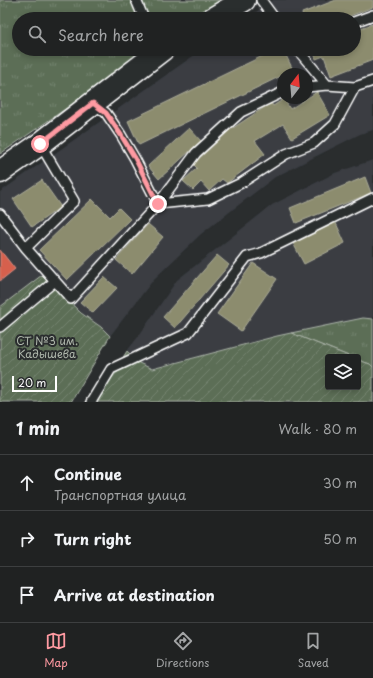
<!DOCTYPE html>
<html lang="en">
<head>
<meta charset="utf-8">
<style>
  body { margin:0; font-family:"Playpen Sans",sans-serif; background:#2d2f2f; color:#f1f3f6 }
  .controls { position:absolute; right:12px; bottom:12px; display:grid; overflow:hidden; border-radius:4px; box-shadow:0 2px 6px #0003 }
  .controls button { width:36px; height:36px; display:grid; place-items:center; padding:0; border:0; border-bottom:1px solid #3d3f40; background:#202222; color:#f1f3f6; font:20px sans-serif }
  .compass { position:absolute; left:277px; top:68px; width:36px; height:36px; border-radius:50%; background:#202222; box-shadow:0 2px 6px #0003; rotate:16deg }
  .scale { position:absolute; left:12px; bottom:10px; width:45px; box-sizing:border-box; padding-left:4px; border:2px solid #fff; border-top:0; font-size:11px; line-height:14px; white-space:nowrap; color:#fff; -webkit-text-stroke:3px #2a2d2e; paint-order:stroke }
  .stop { position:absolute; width:12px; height:12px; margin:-9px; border:3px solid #ff9aa2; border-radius:50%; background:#fff }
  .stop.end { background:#ff9aa2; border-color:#fff; box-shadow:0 1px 4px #0008 }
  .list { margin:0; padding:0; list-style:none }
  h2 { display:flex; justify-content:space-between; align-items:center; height:52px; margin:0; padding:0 16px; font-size:17px }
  h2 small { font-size:13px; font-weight:400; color:#a2a4a5 }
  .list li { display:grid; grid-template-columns:26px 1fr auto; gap:12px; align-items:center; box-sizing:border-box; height:56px; padding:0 16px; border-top:1px solid #3d3f40 }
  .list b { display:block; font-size:15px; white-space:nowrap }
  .list p { margin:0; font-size:13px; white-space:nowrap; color:#a2a4a5 }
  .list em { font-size:13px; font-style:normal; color:#a2a4a5 }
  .icon { flex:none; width:22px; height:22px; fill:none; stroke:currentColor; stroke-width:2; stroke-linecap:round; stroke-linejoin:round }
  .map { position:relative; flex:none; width:373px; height:402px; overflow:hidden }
  .search { position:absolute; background:#202222; box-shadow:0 2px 6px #0003; left:12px; right:12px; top:12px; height:44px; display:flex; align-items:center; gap:10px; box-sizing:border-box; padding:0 14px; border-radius:22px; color:#a2a4a5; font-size:15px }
  .sheet { height:220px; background:#202222 }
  nav { display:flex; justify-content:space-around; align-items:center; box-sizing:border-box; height:56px; border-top:1px solid #3d3f40; background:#202222; font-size:11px; color:#a2a4a5 }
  nav a { display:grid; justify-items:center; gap:2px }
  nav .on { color:#ff9aa2 }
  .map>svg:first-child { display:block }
  .built { fill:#3a3d43; fill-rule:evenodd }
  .grass { fill:url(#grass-tufts); stroke:#aeb6ab }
  .garden { fill:url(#garden-furrows); stroke:#aeb6ab }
  .shops { fill:#d6604d; stroke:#e29082 }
  .industry { fill:#8c8c6e; stroke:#aeae9a }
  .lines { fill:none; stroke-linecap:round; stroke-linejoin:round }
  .service-casing { stroke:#fff; stroke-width:12 }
  .tertiary-casing { stroke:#fff; stroke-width:25 }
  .service { stroke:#2a2d2e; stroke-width:9 }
  .tertiary { stroke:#2a2d2e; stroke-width:22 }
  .route { stroke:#ff9aa2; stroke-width:5 }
  .labels { text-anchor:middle; stroke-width:4; stroke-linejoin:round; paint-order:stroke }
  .park-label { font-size:11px; fill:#aeb6ab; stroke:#2a2d2e }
</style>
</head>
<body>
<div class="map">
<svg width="373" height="402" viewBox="0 0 373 402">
  <defs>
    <pattern id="grass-tufts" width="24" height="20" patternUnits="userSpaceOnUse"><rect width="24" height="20" fill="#5c6e57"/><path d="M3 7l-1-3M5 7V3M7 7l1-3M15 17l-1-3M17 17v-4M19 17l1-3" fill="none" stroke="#748470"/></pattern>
    <pattern id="garden-furrows" width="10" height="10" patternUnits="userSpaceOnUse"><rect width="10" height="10" fill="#5c6e57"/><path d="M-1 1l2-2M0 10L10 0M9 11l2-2" fill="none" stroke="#748470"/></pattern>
  </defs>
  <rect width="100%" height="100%" fill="#2a2d2e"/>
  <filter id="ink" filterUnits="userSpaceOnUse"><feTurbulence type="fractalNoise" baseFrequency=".025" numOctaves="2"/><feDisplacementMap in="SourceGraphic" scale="8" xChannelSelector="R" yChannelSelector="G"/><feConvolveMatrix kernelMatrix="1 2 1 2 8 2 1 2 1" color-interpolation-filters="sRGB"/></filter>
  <g filter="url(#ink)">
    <path class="built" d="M273,0H373V130L360,134L275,177L201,234L154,279L110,336L101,327L82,313L42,275L0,307V192L203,49H354V19H246ZM283,74H307V98H283Z
      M373,160V319L363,318L277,336L151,369L139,363L127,351L138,337L177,280L272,205L335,173Z"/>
    <path class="grass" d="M0,0H230L199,19H19V49H152L0,154Z
      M363,318L373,319V367L370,364L358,360V357H351L291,333Z"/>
    <path class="garden" d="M42,275L81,313L101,327L110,336L71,402H0V307Z
      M291,333L351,357H328V387H358V360L370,364L373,367V402H95L127,351L139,363L152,369L277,336Z"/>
    <path class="shops" d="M0,250L15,269L0,281Z"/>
    <path class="industry" d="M336,0H373V7L342,19H304L302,13Z
      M373,24V60L331,76L324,56L316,59L313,49H354V30Z
      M277,49H283L293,70L283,74V75L139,145L128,121Z
      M317,92L330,115L292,138L283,124L255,141L265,154L227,183L222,179L209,191L201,182L193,190L183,181L197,168L193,164L230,130L271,103L273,106L284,99L290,109Z
      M189,128L201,141L159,179L148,166Z
      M365,177L371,193L296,223L290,208Z
      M42,180L61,207L32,227L13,199Z
      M92,199L110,217L119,208L130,219L67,280L39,250Z
      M335,221L345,243L304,264L293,243Z
      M148,224L163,237L132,274L116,260Z
      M217,255L229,265L175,328L163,317Z
      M253,263L277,279L241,331L217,314Z
      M104,277L117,288L93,313L80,302Z"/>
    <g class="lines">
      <defs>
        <path id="service" d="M136,0L144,19
          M261,0L275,19
          M354,22L373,15
          M307,87L327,85
          M355,87L373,81
          M93,103L106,113L121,135L135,159L158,204L208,199L241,183L286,154L314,143L335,124L355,87L327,85L297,49
          M0,214L26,248L71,299L158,204L196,153L241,112L283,92
          M26,248L74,201L40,144
          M0,327L55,281
          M91,402L111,369L188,333L247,257L261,253L373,198"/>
        <path id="tertiary" d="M212,19L244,0
          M0,172L40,144L163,49"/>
      </defs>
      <use href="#service" class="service-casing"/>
      <use href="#tertiary" class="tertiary-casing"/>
      <use href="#service" class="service"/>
      <use href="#tertiary" class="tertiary"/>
    </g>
  </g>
  <g class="lines" filter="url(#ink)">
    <path class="route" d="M40,144L93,103L106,113L121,135L135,158L158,204"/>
  </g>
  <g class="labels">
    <g class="park-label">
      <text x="47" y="345">СТ №3 им.<tspan x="47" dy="13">Кадышева</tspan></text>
    </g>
  </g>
</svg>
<div class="controls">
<button><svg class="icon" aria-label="layers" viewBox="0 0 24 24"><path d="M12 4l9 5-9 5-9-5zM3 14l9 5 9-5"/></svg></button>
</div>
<svg class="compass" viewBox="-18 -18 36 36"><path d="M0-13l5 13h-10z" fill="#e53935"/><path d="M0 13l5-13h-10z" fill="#a2a4a5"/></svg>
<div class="scale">20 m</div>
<div class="stop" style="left:40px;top:144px"></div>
<div class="stop end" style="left:158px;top:204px"></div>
<div class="search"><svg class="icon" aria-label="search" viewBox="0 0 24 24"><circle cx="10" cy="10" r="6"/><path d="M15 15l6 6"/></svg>Search here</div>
</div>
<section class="sheet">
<h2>1 min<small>Walk · 80 m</small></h2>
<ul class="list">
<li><svg class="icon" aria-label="ahead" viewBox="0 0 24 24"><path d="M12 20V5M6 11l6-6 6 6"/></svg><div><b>Continue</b><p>Транспортная улица</p></div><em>30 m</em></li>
<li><svg class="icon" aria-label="right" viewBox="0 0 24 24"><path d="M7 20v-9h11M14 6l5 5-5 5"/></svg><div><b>Turn right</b></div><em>50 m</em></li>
<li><svg class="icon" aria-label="arrive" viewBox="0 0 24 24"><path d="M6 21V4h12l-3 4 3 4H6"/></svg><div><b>Arrive at destination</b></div></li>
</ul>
</section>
<nav>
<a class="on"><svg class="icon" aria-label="map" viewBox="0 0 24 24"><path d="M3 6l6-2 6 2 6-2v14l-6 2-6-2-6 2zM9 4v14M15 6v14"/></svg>Map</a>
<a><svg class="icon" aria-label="directions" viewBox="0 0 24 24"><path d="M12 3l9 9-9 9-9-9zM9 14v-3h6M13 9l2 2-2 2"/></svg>Directions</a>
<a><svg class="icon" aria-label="saved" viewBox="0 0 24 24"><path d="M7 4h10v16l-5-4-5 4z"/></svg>Saved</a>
</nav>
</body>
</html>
